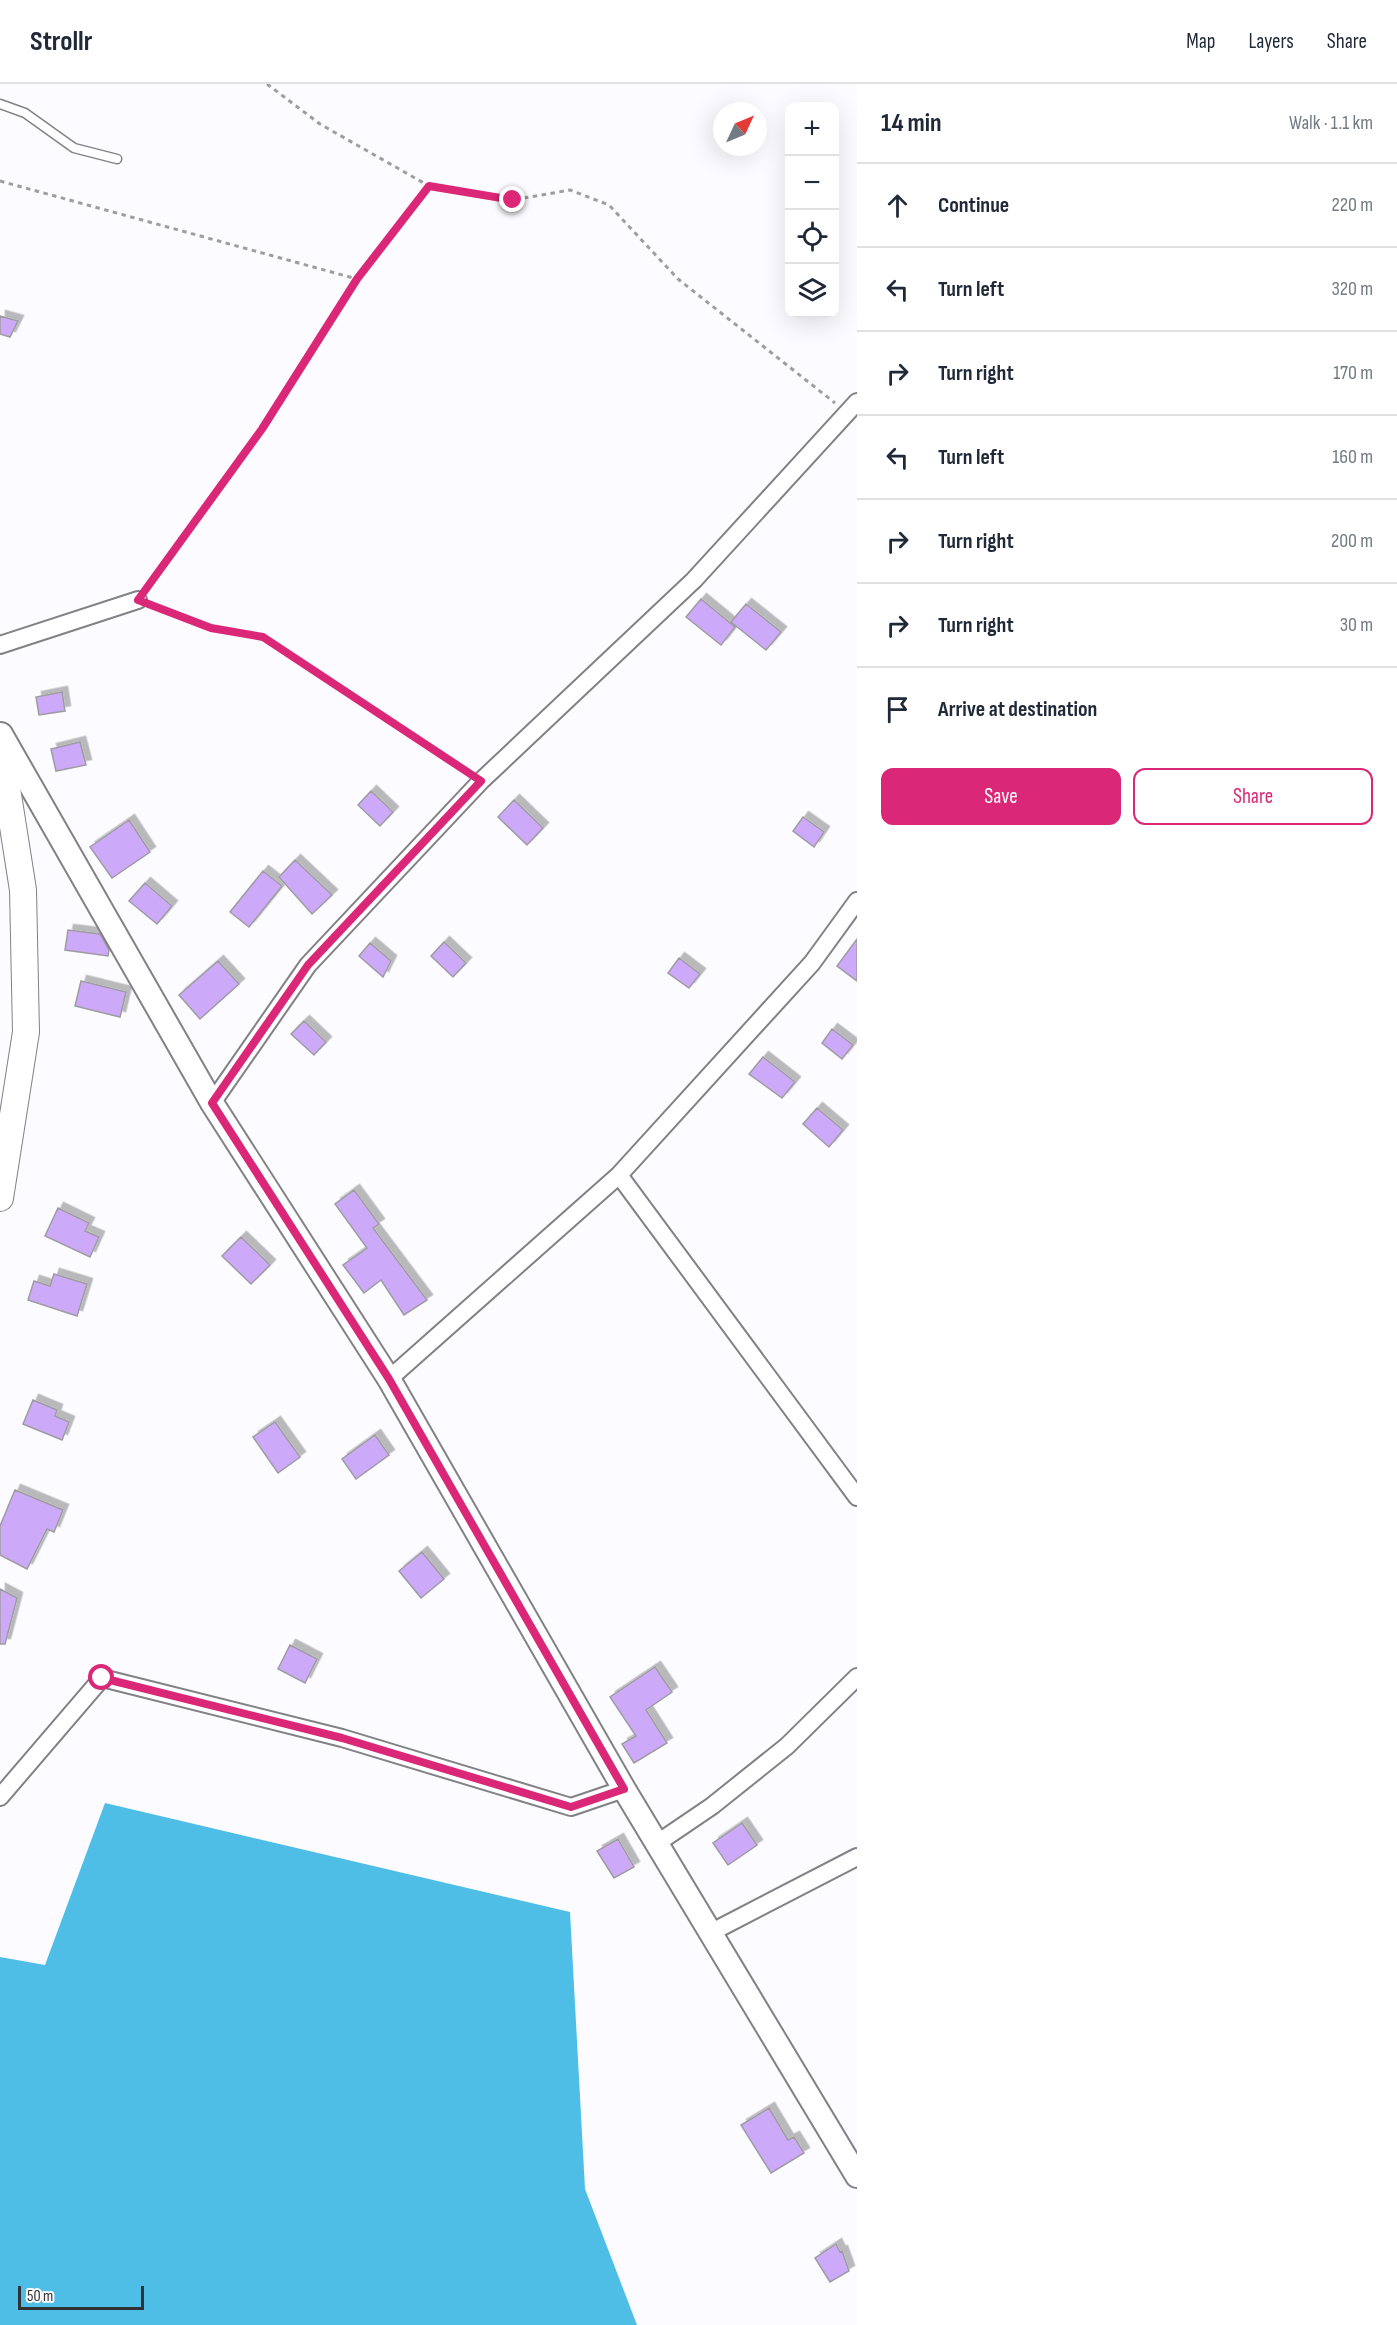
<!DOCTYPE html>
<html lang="en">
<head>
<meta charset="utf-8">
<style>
  body { margin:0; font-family:"Sofia Sans Condensed",sans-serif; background:#f2f2f3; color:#1f2937 }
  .controls { position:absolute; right:18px; top:18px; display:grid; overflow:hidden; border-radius:12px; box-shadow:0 6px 24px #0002 }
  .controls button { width:54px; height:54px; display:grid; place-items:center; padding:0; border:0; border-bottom:2px solid #e0e1e3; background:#fff; color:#1f2937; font:30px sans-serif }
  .compass { position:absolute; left:713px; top:18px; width:54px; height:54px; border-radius:50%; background:#fff; box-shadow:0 6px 24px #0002; rotate:46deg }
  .scale { position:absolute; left:18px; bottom:15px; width:126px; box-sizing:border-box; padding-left:6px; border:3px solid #323133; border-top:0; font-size:16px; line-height:21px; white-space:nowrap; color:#323133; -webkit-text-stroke:4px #fcfbff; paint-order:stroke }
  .stop { position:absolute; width:18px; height:18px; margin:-14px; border:4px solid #db2777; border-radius:50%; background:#fff }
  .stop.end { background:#db2777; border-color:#fff; box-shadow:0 2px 6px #0008 }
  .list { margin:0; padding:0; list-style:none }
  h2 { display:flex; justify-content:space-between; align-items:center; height:78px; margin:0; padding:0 24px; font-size:26px }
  h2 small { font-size:20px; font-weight:400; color:#747a83 }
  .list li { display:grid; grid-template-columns:39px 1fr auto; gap:18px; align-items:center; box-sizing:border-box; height:84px; padding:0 24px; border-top:2px solid #e0e1e3 }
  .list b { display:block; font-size:22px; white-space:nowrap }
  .list em { font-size:20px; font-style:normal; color:#747a83 }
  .actions { display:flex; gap:12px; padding:18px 24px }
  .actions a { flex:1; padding:14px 0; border:2px solid #db2777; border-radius:12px; text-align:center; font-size:21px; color:#db2777 }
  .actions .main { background:#db2777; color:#fff }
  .icon { flex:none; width:33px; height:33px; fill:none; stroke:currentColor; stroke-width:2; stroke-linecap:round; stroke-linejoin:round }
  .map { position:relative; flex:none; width:857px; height:2241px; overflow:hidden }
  header { display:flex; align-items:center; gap:36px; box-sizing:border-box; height:84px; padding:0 30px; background:#fff; border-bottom:2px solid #e0e1e3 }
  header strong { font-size:28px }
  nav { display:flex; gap:33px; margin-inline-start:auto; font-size:21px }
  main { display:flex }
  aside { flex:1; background:#fff }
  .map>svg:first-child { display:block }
  .water { fill:#4ebee7 }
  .building { fill:#cdaaf9; stroke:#9e9ca1; stroke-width:1.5; filter:url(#shadow) }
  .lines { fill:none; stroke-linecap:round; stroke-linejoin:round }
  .lane-casing { stroke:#828185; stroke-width:11 }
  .street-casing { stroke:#828185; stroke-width:20 }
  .secondary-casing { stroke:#828185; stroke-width:26 }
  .primary-casing { stroke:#828185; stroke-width:28 }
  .path { stroke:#9e9da0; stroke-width:3; stroke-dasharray:4.5 4.5; stroke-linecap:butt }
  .lane { stroke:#fff; stroke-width:8 }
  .street { stroke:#fff; stroke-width:16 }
  .secondary { stroke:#fff; stroke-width:22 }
  .primary { stroke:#fff; stroke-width:26 }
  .route { stroke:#db2777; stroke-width:8 }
</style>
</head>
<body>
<header>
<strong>Strollr</strong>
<nav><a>Map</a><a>Layers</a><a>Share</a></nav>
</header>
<main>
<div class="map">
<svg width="857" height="2241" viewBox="0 0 857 2241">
  <defs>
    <filter id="shadow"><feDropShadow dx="5.5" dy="-5.5" stdDeviation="0" flood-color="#0004"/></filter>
  </defs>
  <rect width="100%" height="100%" fill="#fcfbff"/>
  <path class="water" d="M105,1719L570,1828L585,2105L637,2241H0V1873L45,1881Z"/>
  <path class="building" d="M0,232L18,237L10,253L0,250Z
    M701,515L735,543L721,561L686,533Z
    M746,520L781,548L766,566L731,538Z
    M62,608L65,627L39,631L36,613Z
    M80,658L86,681L56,687L51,665Z
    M371,707L393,728L380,742L358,721Z
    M514,716L543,744L527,761L498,733Z
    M803,733L824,748L814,763L793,747Z
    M129,736L150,768L112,794L90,763Z
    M295,776L332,811L312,830L279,793Z
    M263,787L282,802L249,843L230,828Z
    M145,799L172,822L157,840L129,817Z
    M68,846L100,850L109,866L108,872L65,866Z
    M857,855V897L837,882Z
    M444,858L466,879L453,893L431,872Z
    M370,859L391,877L383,893L359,872Z
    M679,874L700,890L689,904L668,889Z
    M218,877L239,900L200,935L179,911Z
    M81,897L126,908L120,933L75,922Z
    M304,937L326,958L314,971L291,950Z
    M832,945L853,961L842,975L822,959Z
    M763,973L795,998L782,1014L749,990Z
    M817,1024L843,1046L829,1063L803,1040Z
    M354,1106L379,1140L373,1144L427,1216L404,1231L381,1196L364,1209L343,1181L367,1164L335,1120Z
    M58,1124L89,1139L85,1147L99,1153L90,1173L45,1152Z
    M241,1153L270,1181L251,1200L222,1172Z
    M54,1190L87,1200L77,1232L28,1216L34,1197L50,1202Z
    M33,1316L57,1326L55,1332L69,1338L62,1356L23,1340Z
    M275,1338L300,1373L278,1389L253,1353Z
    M375,1351L389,1371L356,1395L342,1375Z
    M15,1406L63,1426L54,1448L47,1445L27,1485L0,1471V1442Z
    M422,1468L444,1495L421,1514L399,1487Z
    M0,1505L17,1514L5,1560H0Z
    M290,1561L317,1575L305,1599L278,1585Z
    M655,1583L672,1608L646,1626L667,1659L634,1679L622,1660L636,1652L610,1613Z
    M742,1739L757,1761L728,1781L713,1759Z
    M618,1755L634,1783L614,1794L597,1767Z
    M769,2024L788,2056L794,2053L804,2069L771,2089L741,2041Z
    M836,2160L840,2168L842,2167L849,2187L830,2198L815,2174Z"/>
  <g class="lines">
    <defs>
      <path id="lane" d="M0,20L25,29L74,64L117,75"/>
      <path id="street" d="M0,561L138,516
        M212,1019L308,881L481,697L694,496L857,318
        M619,1091L857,1413
        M389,1295L619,1091L812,879L857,817
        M0,1713L102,1594L342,1654L571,1723L624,1705
        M656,1760L712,1722L787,1662L857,1593
        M710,1849L857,1773"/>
      <path id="secondary" d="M1,650L212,1019L389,1295L624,1705L857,2092"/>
      <path id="primary" d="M0,660L23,806L26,948L0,1114"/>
    </defs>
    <use href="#lane" class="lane-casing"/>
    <use href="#street" class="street-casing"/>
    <use href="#secondary" class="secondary-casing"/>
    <use href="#primary" class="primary-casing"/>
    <path class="path" d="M267,0L320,40L429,102L513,116L570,106L609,121L678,195L835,319
      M0,97L357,195
      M148,503L262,345L357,195L429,102
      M153,522L211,544L263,553L467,688"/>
    <use href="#lane" class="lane"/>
    <use href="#street" class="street"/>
    <use href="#secondary" class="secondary"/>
    <use href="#primary" class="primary"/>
  </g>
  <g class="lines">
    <path class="route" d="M102,1594L342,1654L571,1723L624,1705L389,1295L212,1019L308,881L481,697L263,553L211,544L138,516L262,345L357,195L429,102L513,116"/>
  </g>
</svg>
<div class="controls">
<button>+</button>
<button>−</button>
<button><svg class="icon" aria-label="locate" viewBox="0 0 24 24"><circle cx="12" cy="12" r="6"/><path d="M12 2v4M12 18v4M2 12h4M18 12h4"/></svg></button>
<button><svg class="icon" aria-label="layers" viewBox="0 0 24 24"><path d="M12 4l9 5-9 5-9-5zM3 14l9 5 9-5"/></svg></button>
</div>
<svg class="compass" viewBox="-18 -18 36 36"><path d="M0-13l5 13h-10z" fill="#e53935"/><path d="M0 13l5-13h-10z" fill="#747a83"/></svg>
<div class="scale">50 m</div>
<div class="stop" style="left:102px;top:1594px"></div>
<div class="stop end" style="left:513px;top:116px"></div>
</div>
<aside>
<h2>14 min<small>Walk · 1.1 km</small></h2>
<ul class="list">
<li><svg class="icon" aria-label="ahead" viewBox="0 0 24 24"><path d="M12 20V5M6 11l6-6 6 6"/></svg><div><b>Continue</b></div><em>220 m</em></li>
<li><svg class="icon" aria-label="left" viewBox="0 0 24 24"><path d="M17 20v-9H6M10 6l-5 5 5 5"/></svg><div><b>Turn left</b></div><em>320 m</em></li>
<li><svg class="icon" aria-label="right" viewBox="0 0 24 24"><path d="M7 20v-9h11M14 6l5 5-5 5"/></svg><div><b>Turn right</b></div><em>170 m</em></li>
<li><svg class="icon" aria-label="left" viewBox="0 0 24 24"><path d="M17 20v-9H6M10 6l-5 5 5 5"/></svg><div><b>Turn left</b></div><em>160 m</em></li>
<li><svg class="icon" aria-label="right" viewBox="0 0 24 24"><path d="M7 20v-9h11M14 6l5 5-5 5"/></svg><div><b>Turn right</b></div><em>200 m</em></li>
<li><svg class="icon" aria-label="right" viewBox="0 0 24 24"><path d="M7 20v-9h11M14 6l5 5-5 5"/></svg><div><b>Turn right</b></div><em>30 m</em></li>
<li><svg class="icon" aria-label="arrive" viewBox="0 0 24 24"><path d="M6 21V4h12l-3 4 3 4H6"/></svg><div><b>Arrive at destination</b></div></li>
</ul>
<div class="actions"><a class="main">Save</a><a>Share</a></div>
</aside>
</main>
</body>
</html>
